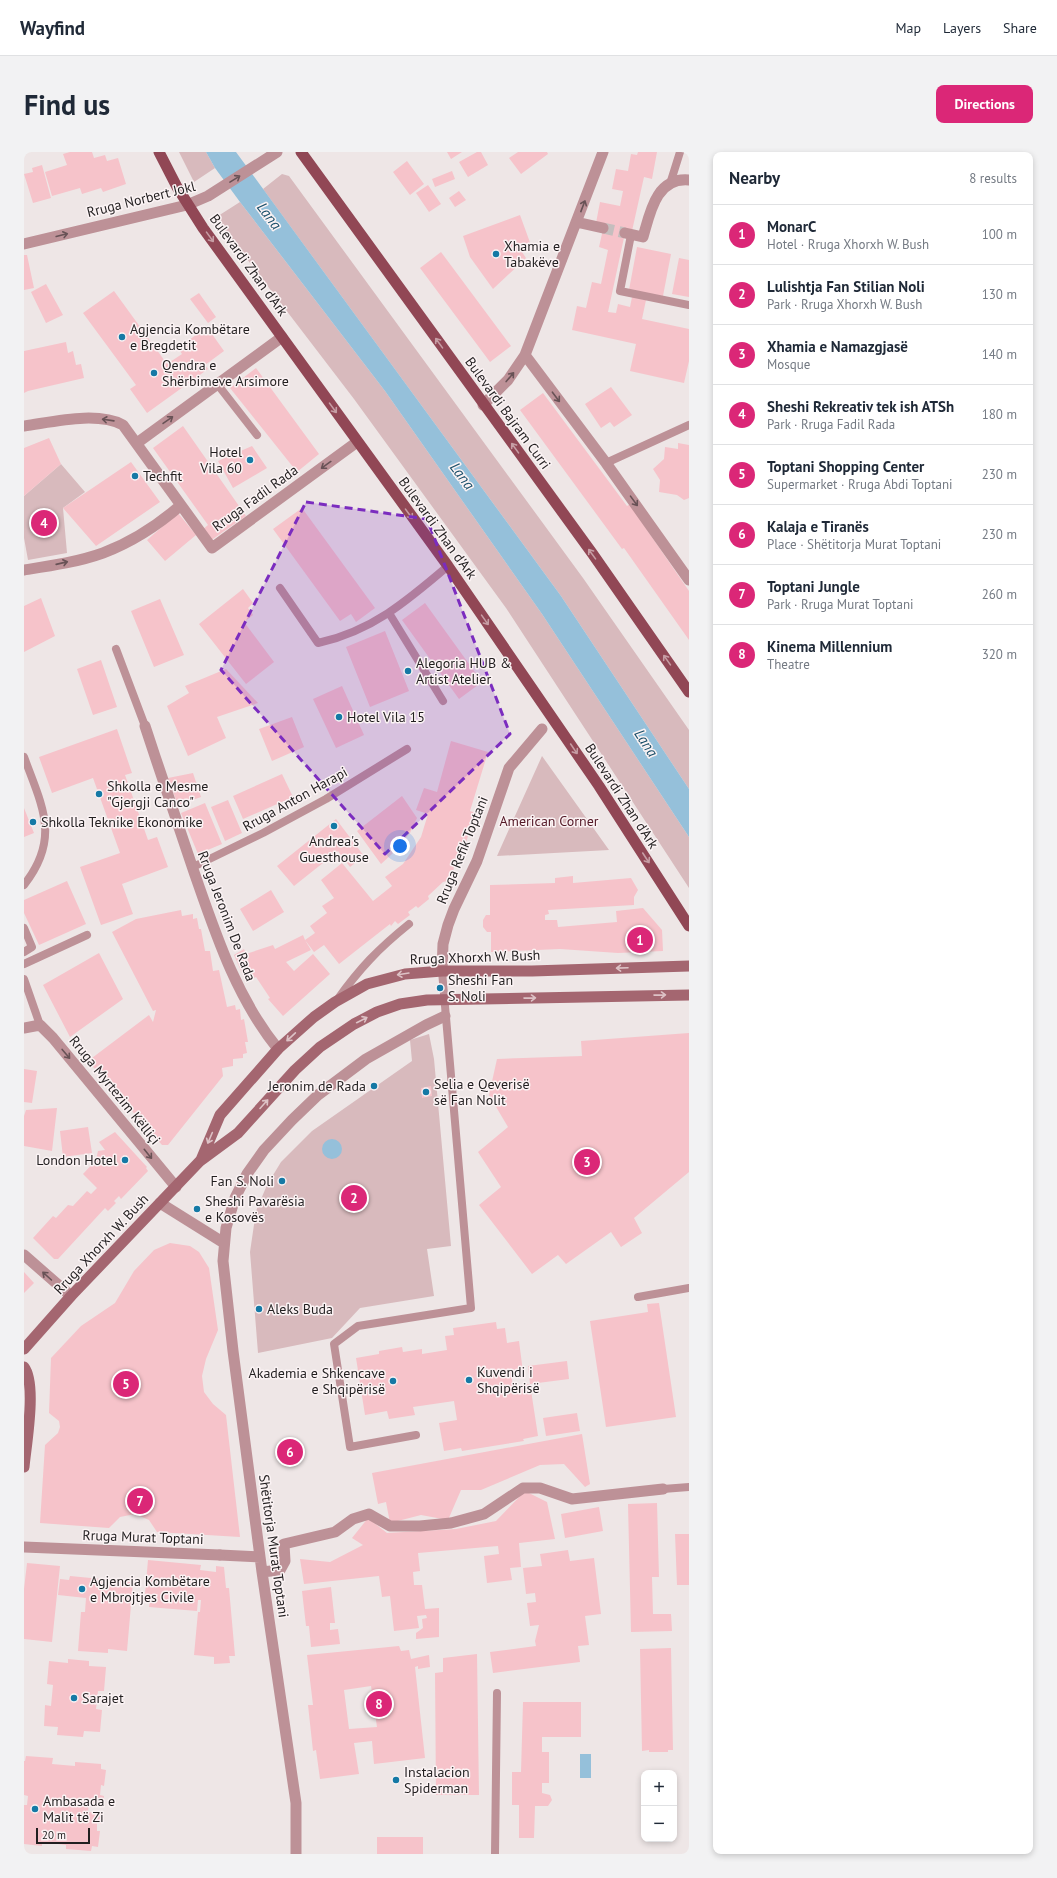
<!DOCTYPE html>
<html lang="en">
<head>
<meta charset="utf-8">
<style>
  body { margin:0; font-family:"PT Sans",sans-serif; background:#f2f2f3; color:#1f2937 }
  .controls { position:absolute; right:12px; bottom:12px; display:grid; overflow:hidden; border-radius:8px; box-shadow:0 2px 6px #0003 }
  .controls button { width:36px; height:36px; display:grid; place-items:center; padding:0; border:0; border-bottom:1px solid #e0e1e3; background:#fff; color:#1f2937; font:20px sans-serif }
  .scale { position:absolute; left:12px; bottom:10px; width:54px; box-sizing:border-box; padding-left:4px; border:2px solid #221f20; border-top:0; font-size:11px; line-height:14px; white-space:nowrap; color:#221f20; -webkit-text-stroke:3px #fbf3f4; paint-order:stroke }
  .you { position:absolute; left:376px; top:694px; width:14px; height:14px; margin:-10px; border:3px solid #fff; border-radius:50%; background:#1a73e8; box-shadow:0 0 0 6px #1a73e833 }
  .badge { display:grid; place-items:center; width:26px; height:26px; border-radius:50%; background:#db2777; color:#fff; font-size:13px; font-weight:700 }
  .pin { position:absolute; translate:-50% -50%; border:2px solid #fff; box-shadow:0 1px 4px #0006 }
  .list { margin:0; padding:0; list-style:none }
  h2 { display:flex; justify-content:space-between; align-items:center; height:52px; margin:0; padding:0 16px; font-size:17px }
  h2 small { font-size:13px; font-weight:400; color:#747a83 }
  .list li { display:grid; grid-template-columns:26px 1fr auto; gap:12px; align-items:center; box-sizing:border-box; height:60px; padding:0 16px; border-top:1px solid #e0e1e3 }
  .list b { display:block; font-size:15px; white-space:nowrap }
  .list p { margin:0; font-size:13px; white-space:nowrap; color:#747a83 }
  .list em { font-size:13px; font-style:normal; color:#747a83 }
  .map { position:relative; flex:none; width:665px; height:1702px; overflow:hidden; border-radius:8px }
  header { display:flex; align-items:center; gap:24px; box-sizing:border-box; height:56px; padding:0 20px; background:#fff; border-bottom:1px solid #e0e1e3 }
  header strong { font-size:19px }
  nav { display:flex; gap:22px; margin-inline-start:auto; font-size:14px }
  .intro { display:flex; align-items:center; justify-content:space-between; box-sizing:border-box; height:96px; padding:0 24px }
  h1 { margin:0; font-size:28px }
  .button { padding:10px 18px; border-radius:8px; background:#db2777; color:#fff; font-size:14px; font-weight:700 }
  main { display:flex; gap:24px; padding:0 24px }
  aside { flex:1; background:#fff; border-radius:8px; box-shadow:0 2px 6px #0003 }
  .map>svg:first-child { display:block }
  .green { fill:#d8babd }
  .water { fill:#95c0da }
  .building { fill:#f6c3ca; fill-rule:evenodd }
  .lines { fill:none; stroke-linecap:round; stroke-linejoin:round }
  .minor-tunnel { stroke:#c5bebe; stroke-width:11; stroke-dasharray:11 5.5; stroke-linecap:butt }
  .service { stroke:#bd9197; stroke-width:8 }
  .pedestrian { stroke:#bd9197; stroke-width:11 }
  .minor { stroke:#bd9197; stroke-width:11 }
  .secondary { stroke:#a46670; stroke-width:11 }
  .primary { stroke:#914755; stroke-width:11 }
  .oneway { stroke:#685256 }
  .oneway2 { stroke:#c69da4 }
  .oneway3 { stroke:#ddc2c6 }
  .marked { fill:#7b2cbf; fill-opacity:0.2; stroke:#7b2cbf; stroke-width:3; stroke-dasharray:8 5; stroke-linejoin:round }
  .poi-dot { fill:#1579a5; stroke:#fbf3f4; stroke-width:1.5 }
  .labels { text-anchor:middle; stroke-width:3; stroke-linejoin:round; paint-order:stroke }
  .street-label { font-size:14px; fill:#221f20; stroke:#fbf3f4 }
  .poi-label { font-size:14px; fill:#221f20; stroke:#fbf3f4; text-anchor:start }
  .park-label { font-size:14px; fill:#541927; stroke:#fbf3f4 }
  .water-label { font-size:15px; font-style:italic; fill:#1a4f6a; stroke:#fbf3f4 }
</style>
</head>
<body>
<header>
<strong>Wayfind</strong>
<nav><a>Map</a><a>Layers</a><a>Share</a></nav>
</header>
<div class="intro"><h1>Find us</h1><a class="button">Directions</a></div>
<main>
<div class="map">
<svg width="665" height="1702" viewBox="0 0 665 1702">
  <rect width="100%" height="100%" fill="#eee6e6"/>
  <path class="green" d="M155,0H182L191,16L170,30Z
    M258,22L265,24L559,426L665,578V637L537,444L239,37Z
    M216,50L361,239L518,462L665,685V736L482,456L330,247L197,73L194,64Z
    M37,312L61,340L39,356L43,401L4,408L0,386V344Z
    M518,604L585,698L473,704Z
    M405,882L410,907L427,1094L403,1097L410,1144L336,1156L308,1186L234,1201L226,1100L232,1059L243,1033L257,1010L288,979L388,909L386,888Z"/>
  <path class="water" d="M182,0H212L537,444L665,637V685L518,462L361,239L216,50L191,16Z
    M298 997a10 10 0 1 1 20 0a10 10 0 1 1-20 0Z
    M556,1602H567V1626H556Z"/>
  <path class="building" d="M46,0H68L70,6L81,3L83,9L94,6L102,32L79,40L77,36L58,42L56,36L28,44L21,20L43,13L39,2Z
    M423,0H438L427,7Z
    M453,0H457L464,13L444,25L435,10Z
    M494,0H523L524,2L497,22L485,6Z
    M614,0H633L628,27L620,25L608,79L601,81L584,160L592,161L594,152L606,155L608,145L622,148L618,167L665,177V209L660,231L606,219L612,192L548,178L553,154L562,156L568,130L577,132L584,98L575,95L580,73L572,71L576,50L596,54L599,39L588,37L592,17L604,19L607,2L613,3Z
    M383,9L400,32L386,43L369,20Z
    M18,13L27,46L9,51L0,22L9,20L8,16Z
    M428,19L431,27L411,35L408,27Z
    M404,33L417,52L405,60L392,41Z
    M435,39L442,48L431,55L425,46Z
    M496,63L508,96L498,100L502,106L469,137L446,105L439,84Z
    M613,95L647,102L639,144L605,138Z
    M417,100L487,194L466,210L396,116Z
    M0,103H3L10,136L0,138Z
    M655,106L665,108V145L648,142Z
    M22,132L39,163L22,171L7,140Z
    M90,139L143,212L158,202L154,196L183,175L200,199L181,213L184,217L123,261L106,237L112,233L59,161Z
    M175,141L192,165L184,171L166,147Z
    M42,190L44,201L49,199L52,213L57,212L60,226L4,239L0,241V199Z
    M232,216L295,302L273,320L206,236Z
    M587,235L608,263L590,275L586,270L577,276L561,252Z
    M519,241L603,354L608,351L625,377L623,378L665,439V488L600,396L598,397L496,258Z
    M159,274L222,364L186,389L178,378L184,373L129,296Z
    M25,286L37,312L0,344V296Z
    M654,291L665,293V346L660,348L653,343L635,340L636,328L629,317L640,307L641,295L654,297Z
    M228,294L243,316L209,336L194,309Z
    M107,310L136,350L72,394L39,356Z
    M278,356L351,456L332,470L327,462L316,469L249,377Z
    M154,361L172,383L141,409L123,388Z
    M219,437L229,451L224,456L229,463L220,470L250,510L222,532L175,472Z
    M17,446L31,484L0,500V454Z
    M136,447L160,503L130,515L107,459Z
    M401,451L458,530L435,547L378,468Z
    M361,479L385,539L346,555L322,495Z
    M77,508L93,555L69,563L53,517Z
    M202,517L234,551L193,565L202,586L164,604L143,554L165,541L161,534Z
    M318,534L340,583L312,596L289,547Z
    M268,565L280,595L248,609L235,577Z
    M93,577L108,621L101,623L124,688L133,685L144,715L98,732L109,762L77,773L56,715L96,701L69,626L28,641L15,605Z
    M427,589L464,600L446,659L452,661L447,676L443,675L442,679L445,680L441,695L438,693L435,699L430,713L429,724L423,729L419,730L404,744L405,747L394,756L392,754L384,760L386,763L374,772L371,769L367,774L366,772L315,812L300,793L290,800L281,788L287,798L262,810L270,819L289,802L306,822L259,864L244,847L246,846L232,825L222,830L210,803L220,797L222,802L249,793L251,797L279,783L281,788L291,781L286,774L303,761L298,754L310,746L297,728L318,711L349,749L368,734L361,725L379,712L397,685L404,662L392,658L400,636L413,640Z
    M169,621L177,645L154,653L144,626Z
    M258,622L269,645L219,667L209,644Z
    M378,644L393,666L386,681L368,702L357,712L333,679Z
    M204,648L218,681L201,689L187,655Z
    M181,651L198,692L174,702L157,661Z
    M0,656L10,681L0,685Z
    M312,667L340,704L326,715L314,699L270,734L253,714Z
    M549,724V731L607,726L614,738L610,745V753L524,758L525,762L521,763V768H533L534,775L593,770L592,759L619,756L638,778L639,799L594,801L536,797L467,800V780H463L459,775V768L462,763H466V733L531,731V726Z
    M43,729L62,772L15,793L0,761V748Z
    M247,738L260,760L229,779L216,757Z
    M157,758L158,764L169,762V767L173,766L175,777H177L181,799H186L189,819L195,818L203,855L211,853L212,858L216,857L217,868L220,867L224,890H221L223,901L219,902V906L209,907V914L198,916L199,924L144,993H138L64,909L125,863L129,870L132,858L129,859L88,780L112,767Z
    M75,801L99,847L46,885L19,833Z
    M665,881V1020L610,1066L618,1081L597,1095L587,1080L542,1112L534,1103L508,1122L455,1053L477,1035L454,1000L484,975L465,943L473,907L558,904L557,889Z
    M0,917L13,919L8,951L0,950Z
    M407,934L408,944L398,946L397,936Z
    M33,956L28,999L0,994V964L2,958Z
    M64,975L68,1001L39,1005L36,979Z
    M91,980L123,1015L122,1016L124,1019L97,1047L95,1044L90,1049L92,1051L84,1059L81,1056L34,1107H30L9,1086L29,1064L32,1066L44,1053L49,1054L63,1039L67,1042L73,1036L59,1022L72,1008L74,999L81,998L75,990Z
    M146,1091L166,1094L175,1100L185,1116L194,1178L182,1207L178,1224L180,1240L189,1252L202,1263L216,1385L133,1380L125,1368L111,1362L96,1365L85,1376L16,1371L21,1293L34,1281L36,1275L35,1269L25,1261L27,1206L57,1174L91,1151L110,1119L130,1098Z
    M0,1120L10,1131L0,1141Z
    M635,1151L652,1265L582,1275L566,1169L624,1160L623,1152Z
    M472,1170L473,1177L481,1176L483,1191L495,1189L499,1220L487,1222L489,1234L506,1232L514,1284L499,1287L500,1289L438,1299L437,1296L420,1299L415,1271L433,1268L430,1249L389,1255L391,1263L365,1267L363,1259L341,1263L332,1206L355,1202V1199L378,1195L379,1200L398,1197V1202L423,1198L421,1184L430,1183L429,1176Z
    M543,1209L545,1227L506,1232L504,1214Z
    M553,1261L556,1279L522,1284L519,1266Z
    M558,1282L566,1332L561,1335L540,1312L516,1313L457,1338H437L424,1368L397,1363L366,1371L362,1350L354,1352L348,1321Z
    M501,1339L523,1350L531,1387L495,1391L497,1415L486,1416L488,1428L463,1431L460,1404L475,1402L474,1394L394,1401L396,1419L389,1420L390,1433H398L401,1457L415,1456V1485L392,1487V1481L399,1476L398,1467L403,1466L402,1463L393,1464L395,1476L370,1479L366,1444L358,1445L355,1424L280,1432L276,1407L306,1410L339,1393L328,1386L344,1366L363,1381L432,1377L472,1369Z
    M633,1351L635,1425H628L629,1462H647L648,1479L607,1480L604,1352Z
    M575,1355L579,1379L541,1386L537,1362Z
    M651,1382H665V1433H653Z
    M544,1398L546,1409L570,1406L577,1462L561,1464L565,1493L554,1494L556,1510L469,1521L466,1500L512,1494L511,1489L515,1473L506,1474L503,1451L512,1450L511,1441L502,1442L499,1416L518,1414L516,1402Z
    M124,1408L177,1413L176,1418L192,1420V1414L200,1415L202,1436H205L211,1504H205L206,1511L190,1512V1505L170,1503L174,1460H176L177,1448H174L173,1459L125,1455L127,1442H121Z
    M3,1411L36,1414L28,1490L0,1487V1437Z
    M46,1424L109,1430L103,1499L84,1497V1501L54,1499L57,1460H61L62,1446L34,1443L36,1427L45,1428Z
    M307,1435L311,1471H306V1478L314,1477L316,1492L287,1495L285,1474H282L278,1439Z
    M375,1494L377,1499L385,1498L387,1507L405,1503L406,1515L394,1517V1514L391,1515L401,1606L350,1612L348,1589L330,1591L335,1622L296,1627L292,1598L289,1599L284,1553H289L283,1503ZM347,1534L353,1575L325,1577L320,1538Z
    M647,1496L649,1598H644V1600H625V1598L618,1599L616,1497Z
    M453,1502L455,1643H412L411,1521L419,1520V1506Z
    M44,1507L65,1509V1514L82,1515L80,1539H74L72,1557L78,1558L76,1580L60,1579L59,1585L33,1583L34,1575L20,1574L21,1553L27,1554L29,1533L23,1532L25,1509L44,1511Z
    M499,1550H557V1585H518V1600H525V1631H518V1641L526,1643L528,1648L524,1654H511L510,1686H495V1653H488V1620H497Z
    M2,1604L29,1606L28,1612L51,1614V1610L77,1612V1617L82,1618L80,1634L77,1633L76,1643L80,1644L79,1652L65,1651L64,1660L78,1661L77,1672L73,1671V1679H76L74,1695L68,1694L67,1699L42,1697V1693L18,1690V1694L0,1692V1653H3L4,1644L0,1643V1609H1Z
    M353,1685H399V1702H353Z"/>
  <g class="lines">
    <path class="minor-tunnel" d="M579,76L601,81"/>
    <path class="service" d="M646,32L656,0
      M607,83L596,139L665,153
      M194,233L233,283
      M582,311L665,273
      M256,436L294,491C348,479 383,449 424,414
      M365,461L419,549
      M92,497L121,574
      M0,605C18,654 37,686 0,733
      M169,715L239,681L302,647L383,597
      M0,776L8,795L0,800
      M0,812L63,783
      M0,827L16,873
      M313,848C336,816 354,797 385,772
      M614,1145L665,1136
      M392,1283L326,1295L310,1192L334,1174L447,1156L418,819
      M639,1337L665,1335
      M471,1702L473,1541"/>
    <path class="pedestrian" d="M418,819L419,792L424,773L430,757L453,709L485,616L518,577
      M136,1051L200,1091
      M196,1403L236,1405
      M238,1420L256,1418L261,1409L260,1392L311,1380L329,1367L345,1362L366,1374H396L427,1371L460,1362L499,1336H516L548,1347L639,1337
      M272,1702V1651L238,1420L209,1199L199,1109L202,1076L211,1046L223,1022L240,998L268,968L294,943L342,907L402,873L421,864"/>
    <path class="minor" d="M552,70L579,76
      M601,81L619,85C626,61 632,25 665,28
      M0,92L163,53L184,44L253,0
      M501,203L582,311L665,428
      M459,253L484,228L501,203L579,0
      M0,274C29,270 73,259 99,273L188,396L333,290
      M113,291L258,185
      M0,418C26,414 54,410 79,401C108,390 134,373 157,353
      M121,574C137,623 154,672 170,720C192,783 212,845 254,897
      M0,876L16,873L29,886L152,1035
      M0,1103L47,1144
      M0,1395L196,1403"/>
    <path class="secondary" d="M177,1008L196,963L254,897L290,865L311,850L343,832L381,822L418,819H508L665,814
      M0,1197L47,1144L176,1009L214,981L271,918L296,895L330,872L353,860L376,852L403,848L665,843
      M0,1215C13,1232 2,1293 0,1315"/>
    <path class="primary" d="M135,0L153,35L179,76L424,414L575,634L665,774
      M277,0L568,401L665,540"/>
  </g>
  <defs><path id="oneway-shaft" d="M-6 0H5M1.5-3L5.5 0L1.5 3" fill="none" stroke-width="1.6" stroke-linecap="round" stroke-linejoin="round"/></defs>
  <g class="oneway">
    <use href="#oneway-shaft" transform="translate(211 27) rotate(-32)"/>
    <use href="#oneway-shaft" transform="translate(559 54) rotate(-69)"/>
    <use href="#oneway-shaft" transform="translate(38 83) rotate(-14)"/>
    <use href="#oneway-shaft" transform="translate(486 225) rotate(-50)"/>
    <use href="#oneway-shaft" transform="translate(532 245) rotate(53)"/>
    <use href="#oneway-shaft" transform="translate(84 268) rotate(-172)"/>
    <use href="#oneway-shaft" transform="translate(144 268) rotate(-35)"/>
    <use href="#oneway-shaft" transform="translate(302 313) rotate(144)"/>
    <use href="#oneway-shaft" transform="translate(610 349) rotate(54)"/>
    <use href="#oneway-shaft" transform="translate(38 411) rotate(-13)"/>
    <use href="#oneway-shaft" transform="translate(42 902) rotate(50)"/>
    <use href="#oneway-shaft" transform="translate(124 1002) rotate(51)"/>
    <use href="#oneway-shaft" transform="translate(23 1124) rotate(-138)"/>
  </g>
  <g class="oneway2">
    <use href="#oneway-shaft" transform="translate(186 85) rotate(54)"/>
    <use href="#oneway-shaft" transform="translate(415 191) rotate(-126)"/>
    <use href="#oneway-shaft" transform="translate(309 256) rotate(54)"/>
    <use href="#oneway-shaft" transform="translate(491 296) rotate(-126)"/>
    <use href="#oneway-shaft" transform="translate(385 362) rotate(54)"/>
    <use href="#oneway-shaft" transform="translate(568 402) rotate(-126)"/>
    <use href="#oneway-shaft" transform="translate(461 468) rotate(55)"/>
    <use href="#oneway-shaft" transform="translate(643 508) rotate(-125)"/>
    <use href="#oneway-shaft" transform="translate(550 597) rotate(56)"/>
    <use href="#oneway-shaft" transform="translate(622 706) rotate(57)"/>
  </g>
  <g class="oneway3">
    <use href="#oneway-shaft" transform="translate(598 816) rotate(178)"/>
    <use href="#oneway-shaft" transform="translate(379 822) rotate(171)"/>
    <use href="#oneway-shaft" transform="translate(636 843) rotate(-1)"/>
    <use href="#oneway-shaft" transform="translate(506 846) rotate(-1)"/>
    <use href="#oneway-shaft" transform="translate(338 868) rotate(-27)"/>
    <use href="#oneway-shaft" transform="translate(267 885) rotate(137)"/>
    <use href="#oneway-shaft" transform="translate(240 952) rotate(-48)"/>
    <use href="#oneway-shaft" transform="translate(186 986) rotate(113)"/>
  </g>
  <path class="marked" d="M282,350L403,367L486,582L361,702L197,518Z"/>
  <g class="poi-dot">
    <circle cx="472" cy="102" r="4"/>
    <circle cx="98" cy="185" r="4"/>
    <circle cx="130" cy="221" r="4"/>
    <circle cx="226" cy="308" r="4"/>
    <circle cx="111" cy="324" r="4"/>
    <circle cx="384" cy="519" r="4"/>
    <circle cx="315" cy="565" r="4"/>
    <circle cx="75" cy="642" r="4"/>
    <circle cx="9" cy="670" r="4"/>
    <circle cx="310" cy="674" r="4"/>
    <circle cx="416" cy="836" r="4"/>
    <circle cx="350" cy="934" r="4"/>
    <circle cx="402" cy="940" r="4"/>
    <circle cx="101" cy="1008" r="4"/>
    <circle cx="258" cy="1029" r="4"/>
    <circle cx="173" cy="1057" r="4"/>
    <circle cx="235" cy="1157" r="4"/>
    <circle cx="445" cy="1228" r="4"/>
    <circle cx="369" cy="1229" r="4"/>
    <circle cx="58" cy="1437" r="4"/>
    <circle cx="50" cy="1546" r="4"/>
    <circle cx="372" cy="1628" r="4"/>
    <circle cx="11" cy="1657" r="4"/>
  </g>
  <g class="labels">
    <g class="street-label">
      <text transform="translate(117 47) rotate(-14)" y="5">Rruga Norbert Jokl</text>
      <text transform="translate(225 113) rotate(54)" y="5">Bulevardi Zhan d'Ark</text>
      <text transform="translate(484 261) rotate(54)" y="5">Bulevardi Bajram Curri</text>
      <text transform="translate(231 346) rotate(-36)" y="5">Rruga Fadil Rada</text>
      <text transform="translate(414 376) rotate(54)" y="5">Bulevardi Zhan d'Ark</text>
      <text transform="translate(598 644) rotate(57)" y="5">Bulevardi Zhan d'Ark</text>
      <text transform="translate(271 647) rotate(-29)" y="5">Rruga Anton Harapi</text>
      <text transform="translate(438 698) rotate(-68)" y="5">Rruga Refik Toptani</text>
      <text transform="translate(203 764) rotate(69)" y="5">Rruga Jeronim De Rada</text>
      <text transform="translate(451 805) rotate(-2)" y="5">Rruga Xhorxh W. Bush</text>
      <text transform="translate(91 938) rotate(51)" y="5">Rruga Myrtezim Këlliçi</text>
      <text transform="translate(77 1092) rotate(-47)" y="5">Rruga Xhorxh W. Bush</text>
      <text transform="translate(119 1385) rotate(2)" y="5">Rruga Murat Toptani</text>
      <text transform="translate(250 1394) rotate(82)" y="5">Shëtitorja Murat Toptani</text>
    </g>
    <g class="poi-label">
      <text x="480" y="99">Xhamia e<tspan x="480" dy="16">Tabakëve</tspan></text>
      <text x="106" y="182">Agjencia Kombëtare<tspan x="106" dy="16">e Bregdetit</tspan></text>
      <text x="138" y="218">Qendra e<tspan x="138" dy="16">Shërbimeve Arsimore</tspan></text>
      <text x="218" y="305" text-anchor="end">Hotel<tspan x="218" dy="16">Vila 60</tspan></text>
      <text x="119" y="329">Techfit</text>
      <text x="392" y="516">Alegoria HUB &amp;<tspan x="392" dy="16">Artist Atelier</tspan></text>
      <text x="323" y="570">Hotel Vila 15</text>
      <text x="83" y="639">Shkolla e Mesme<tspan x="83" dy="16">"Gjergji Canco"</tspan></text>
      <text x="17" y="675">Shkolla Teknike Ekonomike</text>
      <text x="310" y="694" text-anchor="middle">Andrea's<tspan x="310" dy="16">Guesthouse</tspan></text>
      <text x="424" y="833">Sheshi Fan<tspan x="424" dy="16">S. Noli</tspan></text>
      <text x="410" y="937">Selia e Qeverisë<tspan x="410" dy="16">së Fan Nolit</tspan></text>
      <text x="342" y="939" text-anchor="end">Jeronim de Rada</text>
      <text x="93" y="1013" text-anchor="end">London Hotel</text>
      <text x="250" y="1034" text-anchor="end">Fan S. Noli</text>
      <text x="181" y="1054">Sheshi Pavarësia<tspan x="181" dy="16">e Kosovës</tspan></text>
      <text x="243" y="1162">Aleks Buda</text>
      <text x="453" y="1225">Kuvendi i<tspan x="453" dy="16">Shqipërisë</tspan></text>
      <text x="361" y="1226" text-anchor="end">Akademia e Shkencave<tspan x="361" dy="16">e Shqipërisë</tspan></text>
      <text x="66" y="1434">Agjencia Kombëtare<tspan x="66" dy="16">e Mbrojtjes Civile</tspan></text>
      <text x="58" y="1551">Sarajet</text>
      <text x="380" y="1625">Instalacion<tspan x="380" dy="16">Spiderman</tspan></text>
      <text x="19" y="1654">Ambasada e<tspan x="19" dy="16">Malit të Zi</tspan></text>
    </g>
    <g class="park-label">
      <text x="525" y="674">American Corner</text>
    </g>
    <g class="water-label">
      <text transform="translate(245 64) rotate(53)" y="5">Lana</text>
      <text transform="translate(438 324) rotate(53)" y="5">Lana</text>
      <text transform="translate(622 591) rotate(57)" y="5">Lana</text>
    </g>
  </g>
</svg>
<div class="controls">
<button>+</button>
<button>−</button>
</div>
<div class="scale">20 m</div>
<div class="you"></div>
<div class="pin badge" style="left:616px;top:788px">1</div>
<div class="pin badge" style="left:330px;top:1046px">2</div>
<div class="pin badge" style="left:563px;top:1010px">3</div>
<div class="pin badge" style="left:20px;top:371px">4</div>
<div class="pin badge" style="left:102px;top:1232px">5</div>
<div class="pin badge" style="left:266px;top:1300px">6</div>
<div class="pin badge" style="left:116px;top:1349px">7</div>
<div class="pin badge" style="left:355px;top:1552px">8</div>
</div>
<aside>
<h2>Nearby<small>8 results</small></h2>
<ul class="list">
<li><span class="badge">1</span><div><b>MonarC</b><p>Hotel · Rruga Xhorxh W. Bush</p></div><em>100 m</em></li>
<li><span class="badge">2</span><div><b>Lulishtja Fan Stilian Noli</b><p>Park · Rruga Xhorxh W. Bush</p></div><em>130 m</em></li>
<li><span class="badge">3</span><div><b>Xhamia e Namazgjasë</b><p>Mosque</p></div><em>140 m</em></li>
<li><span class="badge">4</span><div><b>Sheshi Rekreativ tek ish ATSh</b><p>Park · Rruga Fadil Rada</p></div><em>180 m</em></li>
<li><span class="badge">5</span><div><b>Toptani Shopping Center</b><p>Supermarket · Rruga Abdi Toptani</p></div><em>230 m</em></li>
<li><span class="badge">6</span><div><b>Kalaja e Tiranës</b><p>Place · Shëtitorja Murat Toptani</p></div><em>230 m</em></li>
<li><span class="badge">7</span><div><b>Toptani Jungle</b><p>Park · Rruga Murat Toptani</p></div><em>260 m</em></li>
<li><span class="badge">8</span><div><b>Kinema Millennium</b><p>Theatre</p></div><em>320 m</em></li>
</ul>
</aside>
</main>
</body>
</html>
